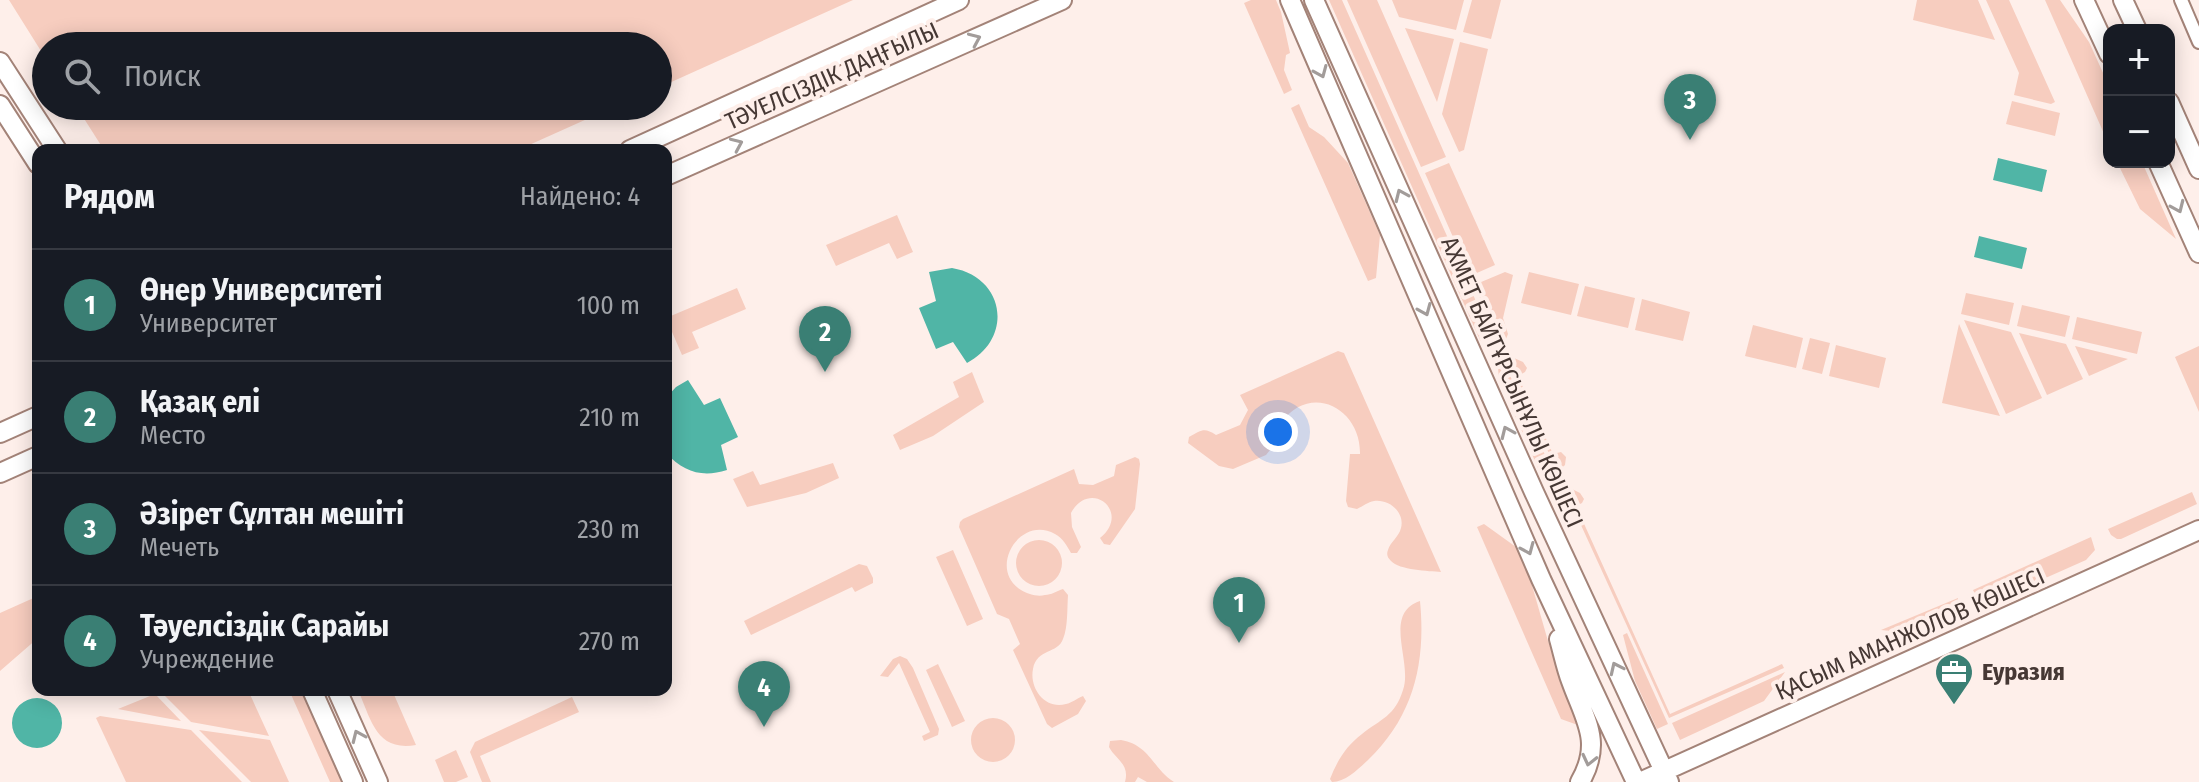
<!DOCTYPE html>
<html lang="ru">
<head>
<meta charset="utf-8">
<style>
  body { margin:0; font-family:"Fira Sans Condensed",sans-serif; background:#20242c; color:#f1f3f6 }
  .controls { position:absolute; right:24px; top:24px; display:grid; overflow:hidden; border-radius:16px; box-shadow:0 4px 20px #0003 }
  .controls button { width:72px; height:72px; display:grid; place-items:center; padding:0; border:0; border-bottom:2px solid #363941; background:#171b24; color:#f1f3f6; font:40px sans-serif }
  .you { position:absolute; left:1278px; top:432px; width:28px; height:28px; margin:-20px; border:6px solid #fff; border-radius:50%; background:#1a73e8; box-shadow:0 0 0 12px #1a73e833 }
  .badge { display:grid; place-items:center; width:52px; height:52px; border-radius:50%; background:#3a7f74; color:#fff; font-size:26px; font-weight:700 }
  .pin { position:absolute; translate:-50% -66px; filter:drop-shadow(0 2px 4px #0008) }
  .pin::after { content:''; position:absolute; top:42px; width:28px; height:24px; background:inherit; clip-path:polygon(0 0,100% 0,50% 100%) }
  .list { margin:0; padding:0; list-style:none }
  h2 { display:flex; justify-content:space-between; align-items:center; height:104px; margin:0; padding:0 32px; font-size:34px }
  h2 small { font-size:26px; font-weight:400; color:#9ea1a6 }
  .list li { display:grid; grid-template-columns:52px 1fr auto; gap:24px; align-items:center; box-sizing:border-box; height:112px; padding:0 32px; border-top:2px solid #363941 }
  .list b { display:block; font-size:30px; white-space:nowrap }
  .list p { margin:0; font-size:26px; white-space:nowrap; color:#9ea1a6 }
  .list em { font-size:26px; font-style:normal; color:#9ea1a6 }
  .icon { flex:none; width:44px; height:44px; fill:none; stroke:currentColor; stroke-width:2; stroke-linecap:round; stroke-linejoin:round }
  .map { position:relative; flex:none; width:2199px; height:782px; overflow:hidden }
  .search { position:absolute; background:#171b24; box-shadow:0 4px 20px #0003; left:32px; top:32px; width:640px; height:88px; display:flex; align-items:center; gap:20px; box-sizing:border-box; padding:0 28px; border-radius:44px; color:#9ea1a6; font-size:30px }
  .panel { position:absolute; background:#171b24; box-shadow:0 4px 20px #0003; left:32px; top:144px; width:640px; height:552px; border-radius:16px }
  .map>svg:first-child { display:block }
  .green { fill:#f7cdbf }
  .water { fill:#50b5a6 }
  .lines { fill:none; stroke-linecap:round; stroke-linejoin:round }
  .street-casing { stroke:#a38378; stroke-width:16 }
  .secondary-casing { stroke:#a38378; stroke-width:22 }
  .street { stroke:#fff; stroke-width:12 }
  .secondary { stroke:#fff; stroke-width:18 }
  .oneway { stroke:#a29c9a }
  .labels { text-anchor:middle; stroke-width:8; stroke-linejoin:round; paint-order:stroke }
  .street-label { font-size:24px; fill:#463834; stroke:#feefea }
  .poi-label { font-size:24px; font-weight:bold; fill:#463834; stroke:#feefea; text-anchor:start }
</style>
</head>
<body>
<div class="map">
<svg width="2199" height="782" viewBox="0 0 2199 782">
  <rect width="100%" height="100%" fill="#feefea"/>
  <path class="green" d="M9,0H853L658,88V46H46V59Z
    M1251,0H1276L1281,12L1290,53L1286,55L1284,70L1292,90L1284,94L1244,3Z
    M1329,0H1342L1495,344L1486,345L1480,340Z
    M1347,0H1377L1446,157L1421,167Z
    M1392,0H1464L1456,30L1399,17Z
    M1472,0H1501L1491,39L1463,32Z
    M1917,0H1978L1995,40L1913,20Z
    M1986,0H2009L2055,102L2051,104L2014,95L2019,73Z
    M2045,0H2060L2089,42L2109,86V145Z
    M1405,28L1454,39L1437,102Z
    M1460,42L1488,49L1464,150L1459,152L1442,114Z
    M2012,101L2060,113L2055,136L2006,124Z
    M1299,104L1309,127L1324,137L1348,163L1380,235L1376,278L1368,281L1291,108Z
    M76,106H616L518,150H104Z
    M2117,162H2142L2176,239L2140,209Z
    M1449,163L1495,265L1470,276L1425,173Z
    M897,215L913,252L897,259L889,243L836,266L826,245Z
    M1505,272L1513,275L1503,318L1508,334L1506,339L1500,342L1474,285Z
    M1529,272L1579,284L1571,315L1521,303Z
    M1585,286L1635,298L1628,328L1577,316Z
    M737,288L746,309L692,332L699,348L682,355L666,318Z
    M1966,293L2014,303L2009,325L1961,314Z
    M1642,299L1690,312L1683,341L1635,330Z
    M2022,305L2070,316L2065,337L2017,326Z
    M2077,317L2142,332L2137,354L2072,339Z
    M1964,320L2011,332L2042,398L2006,414Z
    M1959,324L2000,416L1942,403Z
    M1753,325L1803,338L1796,368L1745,356Z
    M2019,333L2066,344L2083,379L2047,395Z
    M1810,338L1830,343L1822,374L1802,369Z
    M1836,345L1886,358L1879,388L1829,376Z
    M2075,346L2128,359L2089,376Z
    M2199,346V412L2175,357Z
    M1338,351L1344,353L1441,572C1429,571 1399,570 1391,561C1388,558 1386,555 1388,550C1390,542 1399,537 1401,528C1405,513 1390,499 1374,501C1368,502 1363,506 1357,509L1348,507L1346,501L1350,454H1360C1361,408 1310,382 1281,423L1287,429L1266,455L1233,469L1219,466L1188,443L1189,437C1202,430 1204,427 1216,435L1240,425L1248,410L1240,395Z
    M1514,358L1523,362L1527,368L1525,372L1518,376L1553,454L1561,452L1566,457L1565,465L1557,472L1508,360Z
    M1504,362L1553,473L1546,474L1538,468L1499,379L1498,368Z
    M972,372L984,402L933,436L900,450L893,435L959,397L953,382Z
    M1135,457L1139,459L1140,464L1135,509L1110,545L1104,544L1100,538C1132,512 1090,478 1071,513L1072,527L1081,547L1077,553H1071C1067,546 1063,538 1055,534C1020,514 987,569 1021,590C1028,594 1037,597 1045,595C1051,595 1057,591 1063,589L1068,595C1067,609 1068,627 1063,639C1058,654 1037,648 1033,669C1029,688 1045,710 1066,704C1072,703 1077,698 1083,696L1086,701L1078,714L1052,728L1047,724L1013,650L1020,644L1009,619L997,614L959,527L960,522L963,519L1074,469L1079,484L1093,485L1114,476L1116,465Z
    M833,463L839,478L806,493L747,507L733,479L753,471L760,485Z
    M1572,489L1580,493L1584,499L1582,503L1576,506L1670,714L1782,664L1784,668L1669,718L1565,490Z
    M2192,492L2197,504L2121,539H2117L2111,535L2108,529Z
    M1484,524L1516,547L1529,575L1548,641L1586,728L1561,719L1477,527Z
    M2091,537L2095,550L2086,560L1996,600L1984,602L1976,596L1973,590Z
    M1016 563a23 23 0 1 1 46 0a23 23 0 1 1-46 0Z
    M953,550L983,619L967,626L936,557Z
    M859,564L867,566L873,578V583L855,592L852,587L751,635L744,621Z
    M38,596V638L0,671V613Z
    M1958,598V617L1920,634L1881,630Z
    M1420,601C1426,662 1414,716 1368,760C1358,769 1346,782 1332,782L1330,779C1337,761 1346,746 1362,734C1381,719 1395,716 1403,690C1413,662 1382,614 1420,601Z
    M1627,633L1668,724L1657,729L1635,681L1623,635Z
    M900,656L907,659L913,668L939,729L938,735L924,741L922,736L930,732L899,663L888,677L880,676L893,659Z
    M938,664L965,721L952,727L926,670Z
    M1785,672L1764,701L1680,740L1672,723Z
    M165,690H248L269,736L191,722L161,692Z
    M289,690H304L345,782H330Z
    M358,690H392L416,745C376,752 371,719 358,690Z
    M155,694L181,721L118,709Z
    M572,697L579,712L480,756L491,782H482L470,752L475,742Z
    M100,716L191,730L242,782H126L96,718Z
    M971 740a22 22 0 1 1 44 0a22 22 0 1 1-44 0Z
    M199,730L270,740L289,782H251Z
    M1121,740C1150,745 1152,768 1174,782H1147L1138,777L1135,782H1125C1130,764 1116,760 1109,747L1110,741Z
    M456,750L468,777L456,782H444L435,760Z"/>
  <path class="water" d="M1998,158L2047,170L2042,192L1993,180Z
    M1979,236L2027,248L2022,269L1974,257Z
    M952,268C1005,277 1014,338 967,363L953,342L936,349L919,308L936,301L929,272Z
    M688,380L704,405L720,398L738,437L721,445L727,470C702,478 684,472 666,453V398L676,387Z
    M12 723a25 25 0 1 1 50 0a25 25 0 1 1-50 0Z"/>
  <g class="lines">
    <defs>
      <path id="street" d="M2181,0L2199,42"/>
      <path id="secondary" d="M1290,0L1541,579L1636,782
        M1314,0L1534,492L1669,782
        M2084,0L2109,54
        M2123,0L2137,30
        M0,62L57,150
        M2169,102L2199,169
        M0,105L38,164
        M630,150L959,0
        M2158,162L2199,253
        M666,176L1062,0
        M0,433L38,416
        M0,473L38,456
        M1559,639C1563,653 1566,668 1571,681C1585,720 1603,742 1580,782
        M312,690L353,782
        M337,690L378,782
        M1640,782L2199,530"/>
    </defs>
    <use href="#street" class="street-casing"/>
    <use href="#secondary" class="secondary-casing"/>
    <use href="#street" class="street"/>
    <use href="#secondary" class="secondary"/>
  </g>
  <defs><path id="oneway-chevron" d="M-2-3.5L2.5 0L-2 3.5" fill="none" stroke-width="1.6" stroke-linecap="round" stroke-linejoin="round" transform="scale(2)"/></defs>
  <g class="oneway">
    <use href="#oneway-chevron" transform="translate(975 39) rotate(-24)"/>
    <use href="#oneway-chevron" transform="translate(1321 72) rotate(67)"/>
    <use href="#oneway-chevron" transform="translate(737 144) rotate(-24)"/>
    <use href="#oneway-chevron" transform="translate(1401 195) rotate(-114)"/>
    <use href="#oneway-chevron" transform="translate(2178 207) rotate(66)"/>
    <use href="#oneway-chevron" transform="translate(1425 310) rotate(67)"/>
    <use href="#oneway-chevron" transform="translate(1507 432) rotate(-114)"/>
    <use href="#oneway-chevron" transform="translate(1528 549) rotate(67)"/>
    <use href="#oneway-chevron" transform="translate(1616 668) rotate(-115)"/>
    <use href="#oneway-chevron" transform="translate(358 736) rotate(-114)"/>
    <use href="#oneway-chevron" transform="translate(1589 760) rotate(103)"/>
  </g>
  <defs>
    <symbol id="office-pin" viewBox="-11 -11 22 30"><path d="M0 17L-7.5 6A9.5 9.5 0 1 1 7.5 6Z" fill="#3a7f74" stroke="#feefea"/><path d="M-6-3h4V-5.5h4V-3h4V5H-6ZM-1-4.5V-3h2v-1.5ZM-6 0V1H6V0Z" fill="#fff"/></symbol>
  </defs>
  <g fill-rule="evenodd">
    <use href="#office-pin" x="1932" y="650" width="44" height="60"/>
  </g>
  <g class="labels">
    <g class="street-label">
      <text transform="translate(832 76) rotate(-24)" y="8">ТӘУЕЛСІЗДІК ДАҢҒЫЛЫ</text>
      <text transform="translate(1512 382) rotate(66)" y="8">АХМЕТ БАЙТҰРСЫНҰЛЫ КӨШЕСІ</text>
      <text transform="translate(1910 634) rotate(-24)" y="8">ҚАСЫМ АМАНЖОЛОВ КӨШЕСІ</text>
    </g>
    <g class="poi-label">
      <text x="1982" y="680">Еуразия</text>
    </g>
  </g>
</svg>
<div class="controls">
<button>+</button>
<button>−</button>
</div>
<div class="you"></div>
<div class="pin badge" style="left:1239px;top:643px">1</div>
<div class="pin badge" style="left:825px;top:372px">2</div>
<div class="pin badge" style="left:1690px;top:140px">3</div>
<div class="pin badge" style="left:764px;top:727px">4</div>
<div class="search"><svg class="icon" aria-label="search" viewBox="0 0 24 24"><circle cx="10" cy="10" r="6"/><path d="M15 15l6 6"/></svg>Поиск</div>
<section class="panel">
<h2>Рядом<small>Найдено: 4</small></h2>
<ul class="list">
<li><span class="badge">1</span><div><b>Өнер Университеті</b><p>Университет</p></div><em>100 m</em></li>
<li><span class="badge">2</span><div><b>Қазақ елі</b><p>Место</p></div><em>210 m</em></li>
<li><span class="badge">3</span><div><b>Әзірет Сұлтан мешіті</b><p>Мечеть</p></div><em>230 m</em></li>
<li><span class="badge">4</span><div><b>Тәуелсіздік Сарайы</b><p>Учреждение</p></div><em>270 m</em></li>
</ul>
</section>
</div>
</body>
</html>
